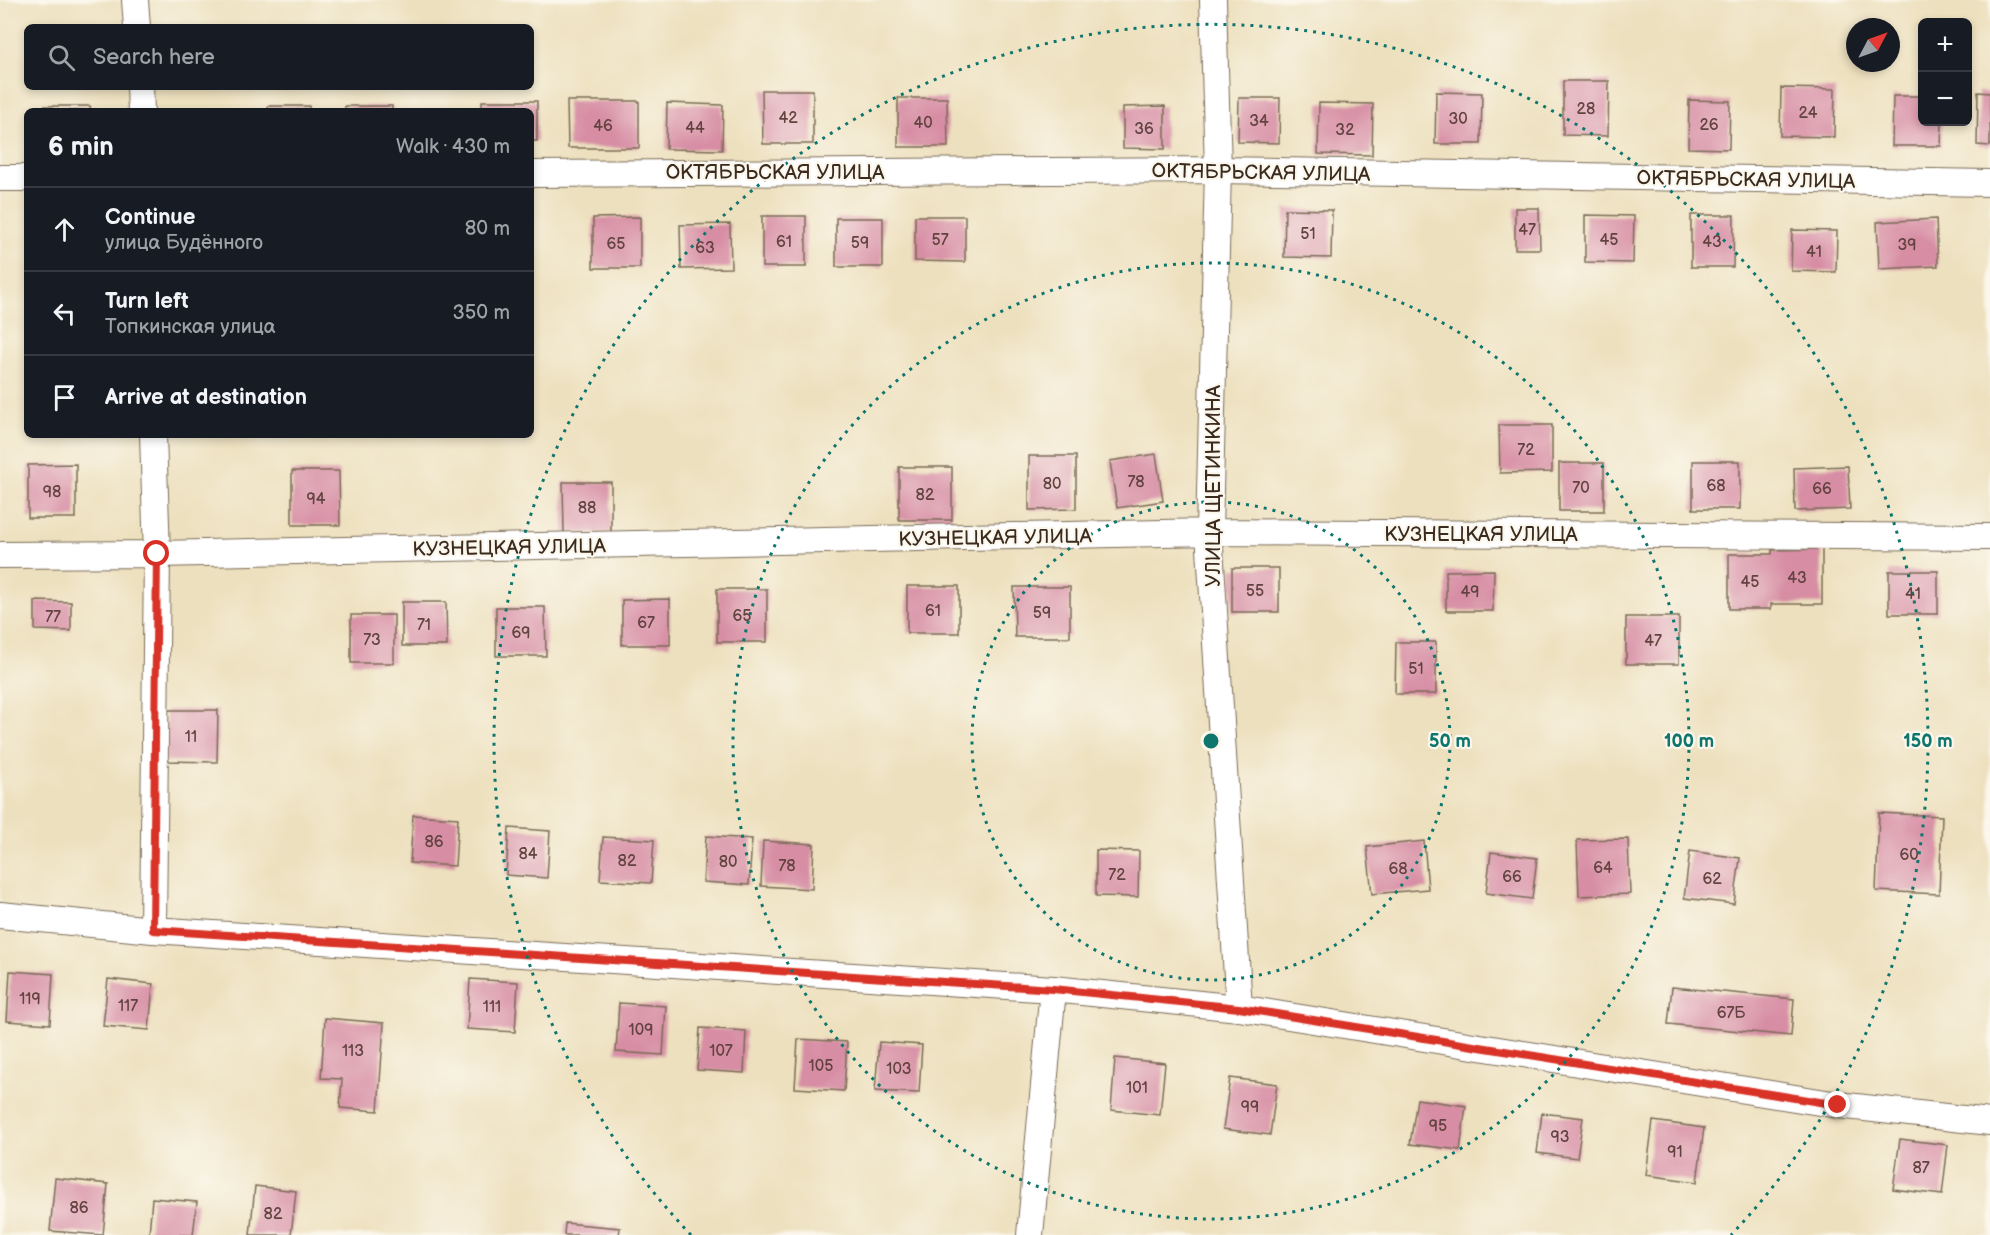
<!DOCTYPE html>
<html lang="en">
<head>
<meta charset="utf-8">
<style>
  body { margin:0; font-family:"Balsamiq Sans",sans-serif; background:#242831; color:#f1f3f6 }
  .controls { position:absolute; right:18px; top:18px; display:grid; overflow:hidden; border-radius:9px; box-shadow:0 3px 9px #0003 }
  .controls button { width:54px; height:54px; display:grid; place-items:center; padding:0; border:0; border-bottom:2px solid #363941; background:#171b24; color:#f1f3f6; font:30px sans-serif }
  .compass { position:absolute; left:1846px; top:18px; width:54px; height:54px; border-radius:50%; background:#171b24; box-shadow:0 3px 9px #0003; rotate:49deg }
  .stop { position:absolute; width:18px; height:18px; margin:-14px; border:4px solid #d93025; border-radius:50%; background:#fff }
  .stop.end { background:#d93025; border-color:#fff; box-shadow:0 2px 6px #0008 }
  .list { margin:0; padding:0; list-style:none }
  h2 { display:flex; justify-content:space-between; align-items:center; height:78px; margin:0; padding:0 24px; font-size:26px }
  h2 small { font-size:20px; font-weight:400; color:#9ea1a6 }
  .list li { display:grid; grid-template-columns:39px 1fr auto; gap:18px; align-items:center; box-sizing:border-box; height:84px; padding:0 24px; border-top:2px solid #363941 }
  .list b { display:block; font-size:22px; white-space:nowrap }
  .list p { margin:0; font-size:20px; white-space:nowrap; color:#9ea1a6 }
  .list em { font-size:20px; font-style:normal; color:#9ea1a6 }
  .icon { flex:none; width:33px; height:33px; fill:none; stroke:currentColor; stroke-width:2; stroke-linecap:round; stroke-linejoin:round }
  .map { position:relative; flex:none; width:1990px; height:1235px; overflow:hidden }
  .search { position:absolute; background:#171b24; box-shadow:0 3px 9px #0003; left:24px; top:24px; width:510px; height:66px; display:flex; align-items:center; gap:15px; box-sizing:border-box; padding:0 21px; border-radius:9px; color:#9ea1a6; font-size:22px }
  .panel { position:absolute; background:#171b24; box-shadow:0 3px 9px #0003; left:24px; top:108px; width:510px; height:330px; border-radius:9px }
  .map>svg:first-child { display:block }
  .building { fill:#d78da4 }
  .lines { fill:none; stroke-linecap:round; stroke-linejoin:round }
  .minor-casing { stroke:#796a56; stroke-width:28 }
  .minor { stroke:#fff; stroke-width:26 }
  .route { stroke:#d93025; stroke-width:8 }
  .ring { fill:none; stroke:#0f766e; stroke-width:3; stroke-dasharray:3 6 }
  .labels { text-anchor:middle; stroke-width:4.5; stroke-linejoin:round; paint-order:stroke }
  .number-label { font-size:16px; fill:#624340 }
  .street-label { font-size:20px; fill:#3b2a1e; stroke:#fbf7ec }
  .centre { fill:#0f766e; stroke:#fbf7ec; stroke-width:3 }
  .ring-label { font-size:18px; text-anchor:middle; font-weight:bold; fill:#0f766e; stroke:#fbf7ec; stroke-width:4.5; stroke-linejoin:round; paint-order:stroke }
</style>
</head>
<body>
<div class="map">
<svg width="1990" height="1235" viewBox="0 0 1990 1235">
  <rect width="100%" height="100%" fill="#fbf7ec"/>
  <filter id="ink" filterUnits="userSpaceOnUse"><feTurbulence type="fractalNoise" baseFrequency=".0167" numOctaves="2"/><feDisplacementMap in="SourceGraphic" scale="12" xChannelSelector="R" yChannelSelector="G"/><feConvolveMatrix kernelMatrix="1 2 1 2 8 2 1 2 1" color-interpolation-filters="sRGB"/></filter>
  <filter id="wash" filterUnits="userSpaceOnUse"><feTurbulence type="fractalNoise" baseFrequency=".008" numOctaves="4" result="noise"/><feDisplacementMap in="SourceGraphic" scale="24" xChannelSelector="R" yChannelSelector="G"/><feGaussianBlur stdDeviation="1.35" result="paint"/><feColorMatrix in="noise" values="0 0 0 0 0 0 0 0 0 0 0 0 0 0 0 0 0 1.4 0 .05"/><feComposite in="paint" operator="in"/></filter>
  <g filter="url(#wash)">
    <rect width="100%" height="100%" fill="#ede0be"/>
    <g id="blocks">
      <path class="building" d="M1563,81H1609L1608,136L1563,135Z
        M1781,88L1835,89L1834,137L1780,136Z
        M762,90H813V144H763Z
        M1436,92L1482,93L1481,144H1435Z
        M1978,92L1990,93V146L1977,145Z
        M1893,96H1922V122H1942L1941,146H1892Z
        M898,98H947L948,147H898Z
        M1239,98H1280L1279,143L1238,142Z
        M1689,100L1730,101L1729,149L1688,148Z
        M482,101H537V141H531V111H482Z
        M567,101H639V148H568Z
        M667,103L723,105L722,150L666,149Z
        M1319,103L1373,104L1372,155L1318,154Z
        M44,106H90L91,111H44Z
        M268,106H309V111H268Z
        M345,106H392V111H345Z
        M1165,106V149L1123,148V107Z
        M1515,208H1539L1540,249H1515Z
        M1285,209L1332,210L1331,258L1284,257Z
        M1585,215L1634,216L1633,263L1585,262Z
        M1691,215H1734L1733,267H1691Z
        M762,216H806V267H762Z
        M915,216H965V262L915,261Z
        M640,217V268H593V218Z
        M836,218H883V267H836Z
        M1936,219L1938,266L1879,269L1877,222Z
        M730,224L731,268L681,269L680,225Z
        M1792,230L1837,231L1836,272L1791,271Z
        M1499,425H1552V472L1500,473Z
        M1156,454L1163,501L1117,508L1110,461Z
        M1029,456H1076V509L1029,510Z
        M1693,461H1740V509H1693Z
        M1559,463H1604V511H1559Z
        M76,464V518H28V465Z
        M1848,466L1850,509L1795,511L1794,468Z
        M899,467H952V520H899Z
        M292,471H339L340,525H292Z
        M563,482H611V533H564Z
        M1822,549V604H1771V609H1729V554H1772V550Z
        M1232,568H1279V612H1232Z
        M1494,570L1493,611H1446V571Z
        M1889,571H1938V614H1889Z
        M907,586H959V633H907Z
        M1014,587H1070V637H1015Z
        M717,589H767V642H717Z
        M670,599V645H622V600Z
        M35,601L71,602V631L35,630Z
        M402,602H446L447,646H402Z
        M496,607H545L546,656H496Z
        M351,615H394V663H351Z
        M1626,617H1679V664H1626Z
        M1396,642H1436V694H1395Z
        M166,710H218L217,762L165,761Z
        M1879,813L1942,816L1939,894L1876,891Z
        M413,815L458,818L455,866L410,863Z
        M509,828L550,831L547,878L506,875Z
        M706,836L752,839L749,885L703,882Z
        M603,837L654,840L651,883L600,880Z
        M1628,839L1630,894L1579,896L1577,840Z
        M763,841L814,844L812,889L761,886Z
        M1424,841L1428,889L1372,894L1367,847Z
        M1096,850L1139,851L1138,897L1096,896Z
        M1690,851L1740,858L1734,904L1684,898Z
        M1491,852L1537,858L1532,899L1486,893Z
        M10,971L53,974L50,1024L7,1021Z
        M108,979L153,984L149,1030L103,1026Z
        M470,979L518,982L515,1032L467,1029Z
        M1672,987L1794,999L1791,1036L1668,1024Z
        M619,1003L666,1006L663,1055L616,1052Z
        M325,1018L384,1023L378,1111L340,1108L342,1079L321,1078Z
        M700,1028L746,1031L744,1073L697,1070Z
        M798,1039L847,1042L844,1091L795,1088Z
        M879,1042L922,1045L919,1093L875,1091Z
        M1115,1058L1165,1063L1160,1115L1111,1110Z
        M1230,1078L1277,1084L1270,1135L1223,1129Z
        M1417,1099L1466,1106L1460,1150L1410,1144Z
        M1542,1113L1583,1118L1577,1158L1537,1153Z
        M1653,1121L1704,1128L1697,1182L1646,1175Z
        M1900,1139L1948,1145L1942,1195L1893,1189Z
        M55,1178L108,1184L103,1235L50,1231Z
        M255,1186L296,1191L291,1235H250Z
        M152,1198L197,1202L193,1235H149Z
        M565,1223L620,1228L619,1235H564Z"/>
    </g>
  </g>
  <g filter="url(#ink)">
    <use href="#blocks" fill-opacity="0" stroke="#796a56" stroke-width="1.5"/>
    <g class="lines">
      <defs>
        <path id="minor" d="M135,0L137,27
          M1213,0L1218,170L1209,532L1239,1008
          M140,87L141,111
          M531,174L1218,170L1990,183
          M0,178H27
          M153,435L157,554L153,930
          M0,555L157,554L1209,532L1990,537
          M0,915L153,930L1053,989L1239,1008L1838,1105L1990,1122
          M1030,1235L1053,989"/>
      </defs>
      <use href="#minor" class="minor-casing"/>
      <use href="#minor" class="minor"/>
    </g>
  </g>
  <g class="lines" filter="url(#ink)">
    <path class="route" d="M157,554L153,930L1053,989L1239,1008L1838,1105"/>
  </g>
  <g class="ring">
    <circle cx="1211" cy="741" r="239"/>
    <circle cx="1211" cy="741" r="478"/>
    <path d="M691 1235A717 717 0 1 1 1731 1235"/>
  </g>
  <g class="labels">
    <g class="number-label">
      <text x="1586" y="114">28</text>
      <text x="1808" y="118">24</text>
      <text x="788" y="123">42</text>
      <text x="1458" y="124">30</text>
      <text x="1259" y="126">34</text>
      <text x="923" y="128">40</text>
      <text x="1709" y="130">26</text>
      <text x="603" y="131">46</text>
      <text x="695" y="133">44</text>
      <text x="1144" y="134">36</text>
      <text x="1345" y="135">32</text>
      <text x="1527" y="235">47</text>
      <text x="1308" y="239">51</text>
      <text x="940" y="245">57</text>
      <text x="1609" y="245">45</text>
      <text x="784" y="247">61</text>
      <text x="1712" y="247">43</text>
      <text x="860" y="248">59</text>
      <text x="616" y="249">65</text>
      <text x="1907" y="250">39</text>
      <text x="705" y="253">63</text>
      <text x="1814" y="257">41</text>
      <text x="1526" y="455">72</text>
      <text x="1136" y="487">78</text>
      <text x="1052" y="489">80</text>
      <text x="1716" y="491">68</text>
      <text x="1581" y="493">70</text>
      <text x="1822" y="494">66</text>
      <text x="52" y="497">98</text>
      <text x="925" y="500">82</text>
      <text x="316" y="504">94</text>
      <text x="587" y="513">88</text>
      <text x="1797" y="583">43</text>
      <text x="1750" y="587">45</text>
      <text x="1255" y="596">55</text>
      <text x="1470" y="597">49</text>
      <text x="1913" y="599">41</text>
      <text x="933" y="616">61</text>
      <text x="1042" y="618">59</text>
      <text x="742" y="621">65</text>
      <text x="53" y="622">77</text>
      <text x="646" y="628">67</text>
      <text x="424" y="630">71</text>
      <text x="521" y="638">69</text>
      <text x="372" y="645">73</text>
      <text x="1653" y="646">47</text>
      <text x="1416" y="674">51</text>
      <text x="191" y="742">11</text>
      <text x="434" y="847">86</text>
      <text x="528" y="859">84</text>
      <text x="1909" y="860">60</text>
      <text x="627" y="866">82</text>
      <text x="728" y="867">80</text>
      <text x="787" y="871">78</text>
      <text x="1603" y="873">64</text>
      <text x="1398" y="874">68</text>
      <text x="1117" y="880">72</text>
      <text x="1512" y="882">66</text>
      <text x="1712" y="884">62</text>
      <text x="30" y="1004">119</text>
      <text x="128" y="1011">117</text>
      <text x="492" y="1012">111</text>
      <text x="1731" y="1018">67Б</text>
      <text x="641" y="1035">109</text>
      <text x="353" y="1056">113</text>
      <text x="721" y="1056">107</text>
      <text x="821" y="1071">105</text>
      <text x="899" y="1074">103</text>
      <text x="1137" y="1093">101</text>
      <text x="1250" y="1112">99</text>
      <text x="1438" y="1131">95</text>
      <text x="1560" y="1142">93</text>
      <text x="1675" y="1157">91</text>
      <text x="1921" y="1173">87</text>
      <text x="79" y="1213">86</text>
      <text x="273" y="1219">82</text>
    </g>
    <g class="street-label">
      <text x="775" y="179">ОКТЯБРЬСКАЯ УЛИЦА</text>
      <text transform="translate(1261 172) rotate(1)" y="7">ОКТЯБРЬСКАЯ УЛИЦА</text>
      <text transform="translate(1746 179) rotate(1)" y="7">ОКТЯБРЬСКАЯ УЛИЦА</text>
      <text transform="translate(1213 486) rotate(-90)" y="7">УЛИЦА ЩЕТИНКИНА</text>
      <text x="1481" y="541">КУЗНЕЦКАЯ УЛИЦА</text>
      <text transform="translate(995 537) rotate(-1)" y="7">КУЗНЕЦКАЯ УЛИЦА</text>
      <text transform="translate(509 547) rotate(-1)" y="7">КУЗНЕЦКАЯ УЛИЦА</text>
    </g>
  </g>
  <circle cx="1211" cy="741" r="9" class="centre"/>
  <g class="ring-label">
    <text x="1450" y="747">50 m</text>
    <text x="1689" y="747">100 m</text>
    <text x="1928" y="747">150 m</text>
  </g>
</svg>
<div class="controls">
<button>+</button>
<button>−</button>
</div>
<svg class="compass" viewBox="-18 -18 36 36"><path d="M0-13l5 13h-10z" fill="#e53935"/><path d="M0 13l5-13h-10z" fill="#9ea1a6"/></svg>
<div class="stop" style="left:157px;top:554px"></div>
<div class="stop end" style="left:1838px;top:1105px"></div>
<div class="search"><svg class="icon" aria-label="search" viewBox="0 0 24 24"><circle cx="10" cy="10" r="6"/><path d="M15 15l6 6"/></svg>Search here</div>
<section class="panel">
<h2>6 min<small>Walk · 430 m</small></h2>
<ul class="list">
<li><svg class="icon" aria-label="ahead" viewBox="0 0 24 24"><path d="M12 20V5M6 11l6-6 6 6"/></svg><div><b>Continue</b><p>улица Будённого</p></div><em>80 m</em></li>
<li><svg class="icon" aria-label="left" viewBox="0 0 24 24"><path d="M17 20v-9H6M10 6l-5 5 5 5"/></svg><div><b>Turn left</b><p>Топкинская улица</p></div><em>350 m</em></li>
<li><svg class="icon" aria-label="arrive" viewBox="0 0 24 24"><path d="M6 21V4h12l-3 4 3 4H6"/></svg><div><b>Arrive at destination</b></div></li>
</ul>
</section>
</div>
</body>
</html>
